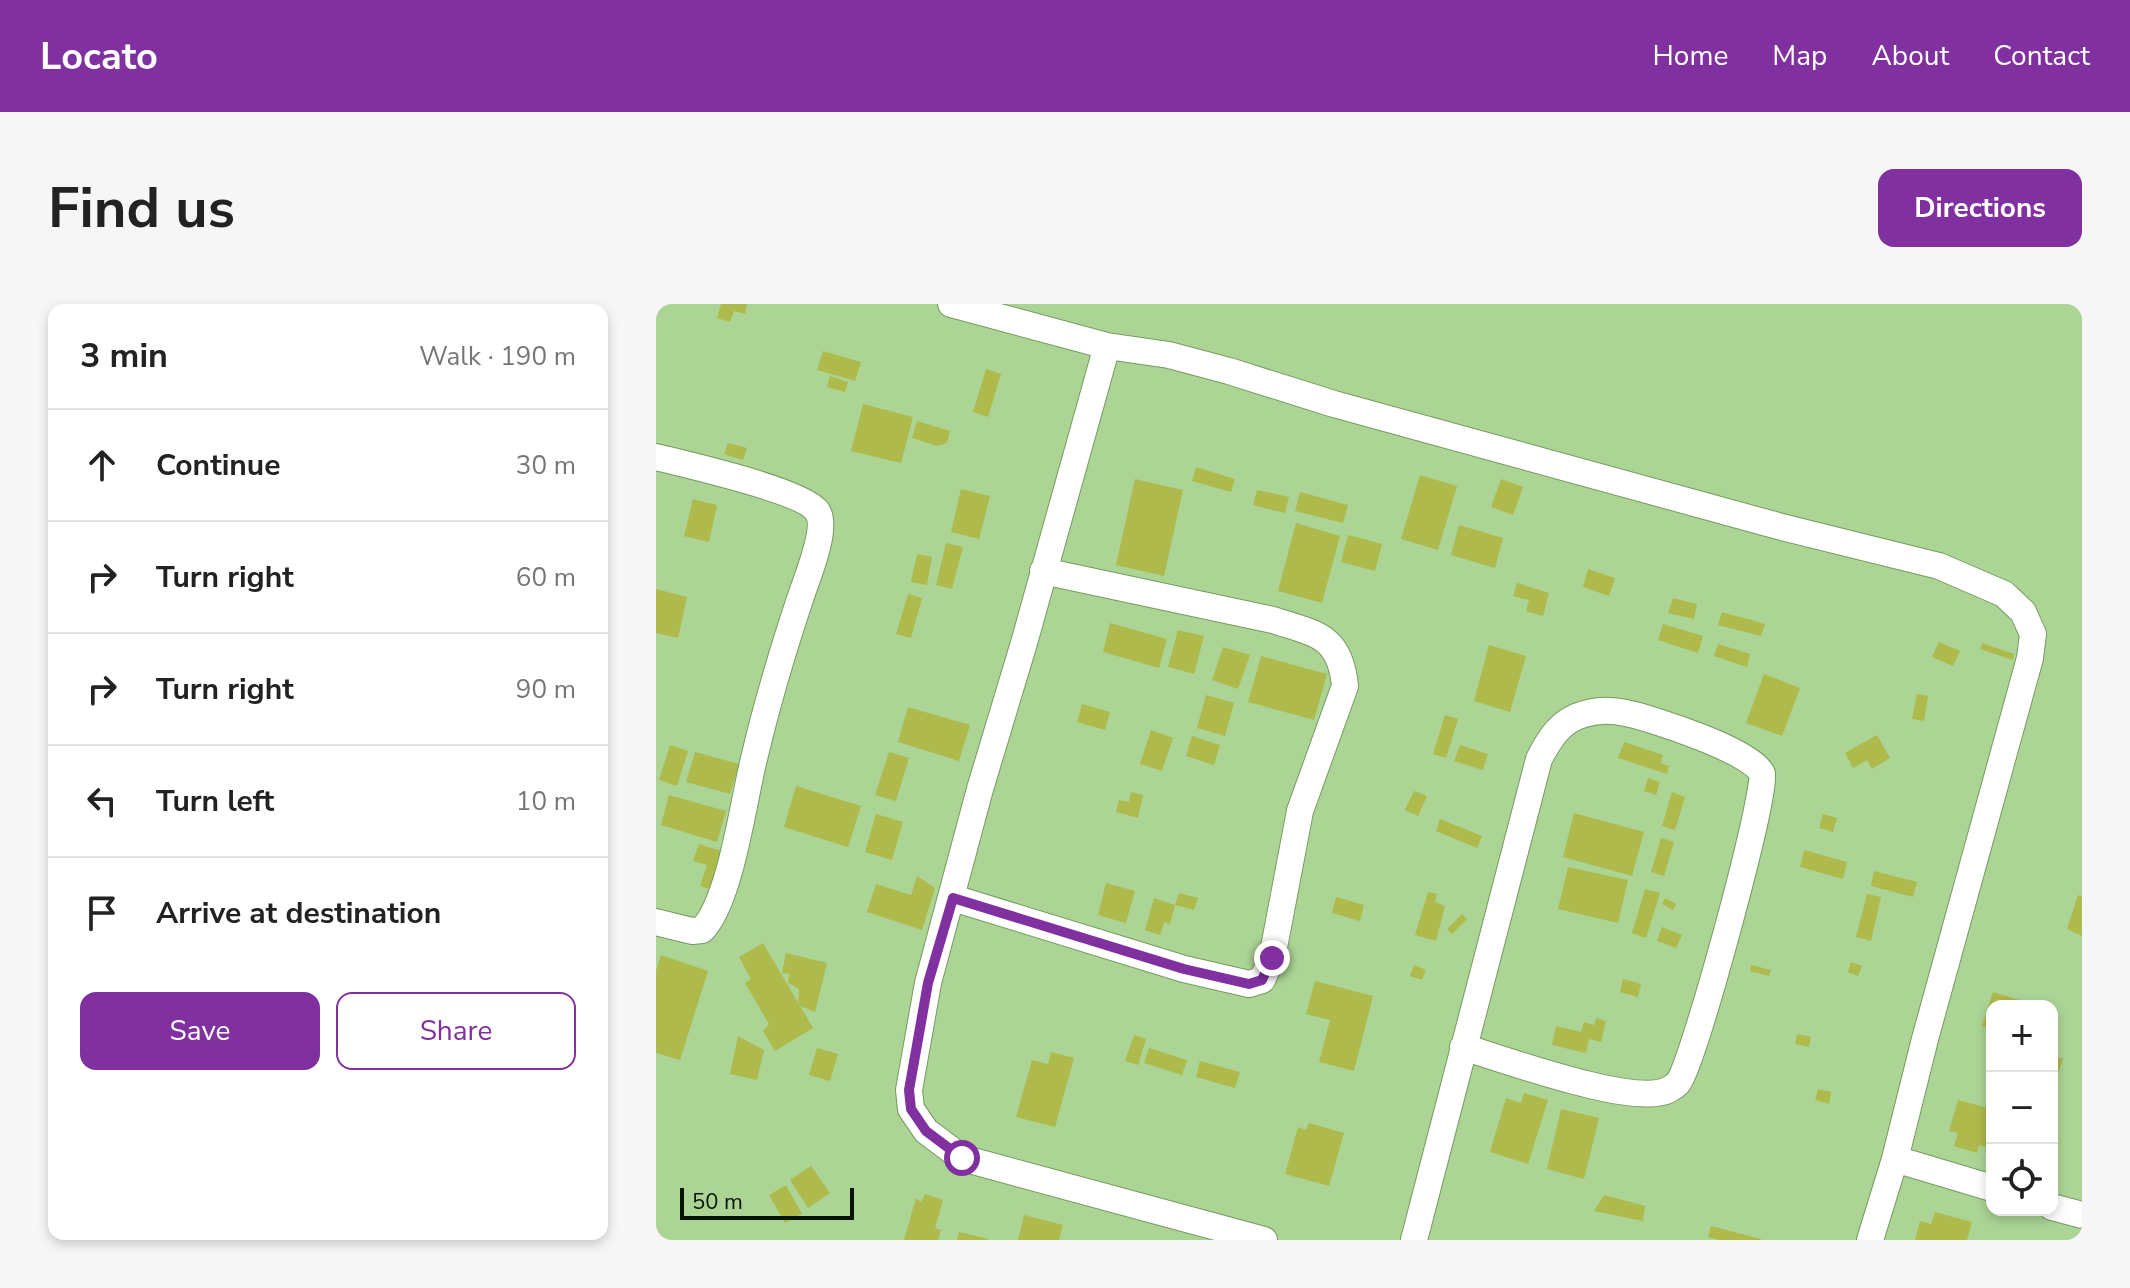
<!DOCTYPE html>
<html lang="en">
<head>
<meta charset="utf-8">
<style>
  body { margin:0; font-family:"Nunito Sans",sans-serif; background:#f6f6f6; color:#222 }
  .controls { position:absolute; right:24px; bottom:24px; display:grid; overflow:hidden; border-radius:16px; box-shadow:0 4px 12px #0003 }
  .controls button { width:72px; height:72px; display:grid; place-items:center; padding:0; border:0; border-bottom:2px solid #e0e0e0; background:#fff; color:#222; font:40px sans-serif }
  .scale { position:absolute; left:24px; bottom:20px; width:174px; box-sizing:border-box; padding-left:8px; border:4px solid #071501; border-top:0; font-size:22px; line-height:28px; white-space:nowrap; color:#071501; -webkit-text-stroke:6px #abd495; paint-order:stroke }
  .stop { position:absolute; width:24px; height:24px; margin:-18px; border:6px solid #8130a0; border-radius:50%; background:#fff }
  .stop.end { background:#8130a0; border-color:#fff; box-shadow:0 2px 8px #0008 }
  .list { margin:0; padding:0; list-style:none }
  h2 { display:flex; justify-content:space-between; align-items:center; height:104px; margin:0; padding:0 32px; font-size:34px }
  h2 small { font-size:26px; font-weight:400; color:#767676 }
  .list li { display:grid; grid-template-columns:52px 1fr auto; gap:24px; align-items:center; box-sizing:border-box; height:112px; padding:0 32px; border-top:2px solid #e0e0e0 }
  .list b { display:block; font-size:30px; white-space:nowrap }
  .list em { font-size:26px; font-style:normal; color:#767676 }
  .actions { display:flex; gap:16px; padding:24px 32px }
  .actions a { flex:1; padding:18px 0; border:2px solid #8130a0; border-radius:16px; text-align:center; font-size:28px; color:#8130a0 }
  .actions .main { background:#8130a0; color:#fff }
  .icon { flex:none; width:44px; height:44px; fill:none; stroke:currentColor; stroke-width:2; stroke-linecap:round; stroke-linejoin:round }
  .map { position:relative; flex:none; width:1426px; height:936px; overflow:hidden; border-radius:16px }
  header { display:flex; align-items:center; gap:48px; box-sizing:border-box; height:112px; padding:0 40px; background:#8130a0; color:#fff }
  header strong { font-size:38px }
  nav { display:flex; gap:44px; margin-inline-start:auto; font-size:28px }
  .intro { display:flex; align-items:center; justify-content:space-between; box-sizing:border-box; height:192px; padding:0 48px }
  h1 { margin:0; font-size:56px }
  .button { padding:20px 36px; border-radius:16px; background:#8130a0; color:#fff; font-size:28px; font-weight:700 }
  main { display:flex; gap:48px; padding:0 48px }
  aside { flex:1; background:#fff; border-radius:16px; box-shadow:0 4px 12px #0003 }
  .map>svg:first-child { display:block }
  .building { fill:#aeba4c }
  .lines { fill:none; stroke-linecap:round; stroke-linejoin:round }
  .street-casing { stroke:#759b5f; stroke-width:28 }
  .street { stroke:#fff; stroke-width:26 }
  .route { stroke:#8130a0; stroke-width:10 }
</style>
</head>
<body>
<header>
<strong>Locato</strong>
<nav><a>Home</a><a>Map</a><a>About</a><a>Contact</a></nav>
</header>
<div class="intro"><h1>Find us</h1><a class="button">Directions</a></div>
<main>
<aside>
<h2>3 min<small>Walk · 190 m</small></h2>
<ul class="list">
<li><svg class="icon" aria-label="ahead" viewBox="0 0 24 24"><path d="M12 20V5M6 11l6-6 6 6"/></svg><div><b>Continue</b></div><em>30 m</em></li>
<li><svg class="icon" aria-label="right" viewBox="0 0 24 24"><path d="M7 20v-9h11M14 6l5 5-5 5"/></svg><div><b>Turn right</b></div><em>60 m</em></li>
<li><svg class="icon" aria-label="right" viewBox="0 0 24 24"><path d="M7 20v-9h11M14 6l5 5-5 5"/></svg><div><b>Turn right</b></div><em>90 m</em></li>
<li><svg class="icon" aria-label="left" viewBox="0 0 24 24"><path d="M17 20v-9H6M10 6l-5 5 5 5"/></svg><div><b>Turn left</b></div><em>10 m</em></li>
<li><svg class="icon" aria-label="arrive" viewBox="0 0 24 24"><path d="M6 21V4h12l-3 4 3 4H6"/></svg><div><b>Arrive at destination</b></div></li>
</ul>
<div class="actions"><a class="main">Save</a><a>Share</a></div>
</aside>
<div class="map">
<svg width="1426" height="936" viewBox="0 0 1426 936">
  <rect width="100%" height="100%" fill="#abd495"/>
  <path class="building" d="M65,0H91L89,10L78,7L74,18L61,14Z
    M167,47L205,58L199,77L161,66Z
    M330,65L345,70L332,113L317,108Z
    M174,72L192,78L189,88L171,83Z
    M207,100L257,113L245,159L195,147Z
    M261,117L294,127L291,139L281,142L256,134Z
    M72,139L91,144L87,156L68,150Z
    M540,163L579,175L575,188L536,177Z
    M764,171L801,182L782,246L745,235Z
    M479,175L527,186L508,272L460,261Z
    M845,175L867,183L857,211L835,203Z
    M305,185L334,192L323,235L295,228Z
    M601,186L633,193L629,209L597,201Z
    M644,188L692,201L687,219L639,207Z
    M37,195L61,201L53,238L28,232Z
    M640,219L684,232L666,299L622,287Z
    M803,221L847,234L839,264L795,251Z
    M692,231L726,240L719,267L685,258Z
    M290,239L307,243L296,285L280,281Z
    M261,250L276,253L271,281L255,278Z
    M932,265L959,274L953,292L927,283Z
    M861,279L893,289L887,312L870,307L873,296L857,292Z
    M0,285L31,293L22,334L0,329Z
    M252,290L266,294L255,334L240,330Z
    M1017,294L1041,300L1038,315L1012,309Z
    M1066,308L1109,320L1105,332L1062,321Z
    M454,319L511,335L503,364L447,348Z
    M1007,320L1047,332L1042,349L1002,336Z
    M522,326L548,332L538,370L512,363Z
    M1283,338L1304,347L1297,362L1276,353Z
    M1326,339L1358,350L1357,356L1324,345Z
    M1062,340L1094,350L1091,363L1058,352Z
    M833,341L870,352L854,408L818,397Z
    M567,343L594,351L582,385L556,376Z
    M605,352L671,370L658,416L592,398Z
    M1108,370L1144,384L1126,432L1090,419Z
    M1261,390L1272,392L1268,417L1256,415Z
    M550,391L578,399L569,432L541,424Z
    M426,400L454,408L449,426L421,418Z
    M252,403L314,421L303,457L242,438Z
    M789,411L802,415L790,454L777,450Z
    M495,426L517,434L506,467L484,460Z
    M1221,431L1234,454L1216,465L1211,456L1197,464L1189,449Z
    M536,432L564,441L558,461L530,452Z
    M968,438L1007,451L1005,459L1013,462L1011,470L962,454Z
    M14,441L32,447L21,482L3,476Z
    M804,441L832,450L827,466L798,457Z
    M39,448L83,460L74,490L30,478Z
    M233,448L253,454L240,497L219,491Z
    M992,474L1004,478L1000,491L988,487Z
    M140,482L205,502L192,543L128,523Z
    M758,487L771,492L762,512L749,506Z
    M475,488L487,491L482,514L460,508L463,496L473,498Z
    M1016,488L1029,493L1019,526L1006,522Z
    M13,491L70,507L61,538L5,521Z
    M918,509L988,528L976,572L907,553Z
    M220,510L247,518L236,556L209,548Z
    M1167,510L1181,514L1177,528L1163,524Z
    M784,515L826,532L821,544L780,527Z
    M1005,534L1018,538L1008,572L995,568Z
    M43,540L69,548L57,586L44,582L51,561L37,557Z
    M1148,546L1191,558L1187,575L1144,563Z
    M912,563L972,576L962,619L902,605Z
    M1218,567L1261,578L1257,593L1215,582Z
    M261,572L279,584L266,626L211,608L220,580L255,591Z
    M450,579L479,587L470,619L442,611Z
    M989,585L1004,589L990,634L976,629Z
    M772,588L781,590L779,598L789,602L780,637L759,631Z
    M523,589L542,594L538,606L519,601Z
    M1211,590L1225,593L1215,637L1200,633Z
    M1422,591L1426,593V632L1411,625Z
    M680,593L708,601L704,617L676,609Z
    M498,594L519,601L514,620L508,618L504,631L489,626Z
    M1009,594L1020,600L1017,606L1006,600Z
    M806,610L811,615L796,630L791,625Z
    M1006,623L1026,631L1020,644L1001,637Z
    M107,639L157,724L119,747L107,727L113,720L89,679L95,675L83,653Z
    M130,649L171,659L159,708L142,701L143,685L132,679L133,670L126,669Z
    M5,651L52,667L24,756L0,749V667Z
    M1195,658L1206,662L1202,672L1192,668Z
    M758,661L770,666L766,676L754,672Z
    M1095,661L1115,666L1113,672L1094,667Z
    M967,675L985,680L982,693L964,688Z
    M659,677L717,692L698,767L663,758L674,716L650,710Z
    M1337,688L1380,701V702H1336V726L1326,722Z
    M940,714L950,717L945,738L933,735L930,749L896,741L900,722L925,728L928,718L938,721Z
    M1141,730L1155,733L1153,743L1139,740Z
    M478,731L490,735L482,761L469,757Z
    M82,732L108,746L101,776L74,770Z
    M161,744L182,750L174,777L153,771Z
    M493,744L531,756L526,771L488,759Z
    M395,748L418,754L399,823L360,813L376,756L392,760Z
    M1396,751L1407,755L1397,784H1396Z
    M544,757L584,768L579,784L540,773Z
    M1162,785L1175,788L1173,800L1159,796Z
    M868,789L892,796L872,860L834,848L850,794L865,799Z
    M1302,796L1336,805V850L1329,848L1330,843L1323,841L1321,849L1298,842L1302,829L1293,827Z
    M905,805L943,814L928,875L891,865Z
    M653,819L688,829L673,882L629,870L642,823L650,826Z
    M155,862L174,889L152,904L134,876Z
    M130,881L146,910L129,919L113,891Z
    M269,890L287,896L279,924L285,926L282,936H248L260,894L265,898Z
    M948,891L989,902L987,917L938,907Z
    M1279,908L1316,918L1311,936H1259L1264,917L1275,920Z
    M368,911L407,921L403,936H362Z
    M1055,922L1105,935V936H1063L1052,933Z
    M303,928L332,935V936H301Z"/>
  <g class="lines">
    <defs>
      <path id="street" d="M295,0L451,42L513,51L573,67L678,100L1122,222L1283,262L1348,290L1367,308L1377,330L1374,354L1269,735L1239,855L1214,936
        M451,42L368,339L324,485L272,679L253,786L255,805L270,827L306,854L608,936
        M0,153C28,160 147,187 161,207C173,223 150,276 144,295C126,349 110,403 97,459C87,500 74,598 46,626L36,627L0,618
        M297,594L528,665L593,680L606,676L616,654L644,507L689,382C684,331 660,330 617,316L387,267
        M1239,855L1336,884
        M1396,903L1426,911
        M758,936L883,455C894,434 904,417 928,410C941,406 957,406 970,409C995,414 1099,448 1106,470C1111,490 1037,761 1022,779C1019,782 1016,784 1012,786C978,803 847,755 807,743"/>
    </defs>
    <use href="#street" class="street-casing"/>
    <use href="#street" class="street"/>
  </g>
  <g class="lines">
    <path class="route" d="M306,854L270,827L255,805L253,786L272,679L297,594L528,665L593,680L606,676L616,654"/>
  </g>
</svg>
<div class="controls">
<button>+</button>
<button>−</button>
<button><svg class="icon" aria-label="locate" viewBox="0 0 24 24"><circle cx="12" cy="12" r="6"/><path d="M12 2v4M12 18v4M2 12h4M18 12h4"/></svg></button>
</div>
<div class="scale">50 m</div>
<div class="stop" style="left:306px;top:854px"></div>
<div class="stop end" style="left:616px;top:654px"></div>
</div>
</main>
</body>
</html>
